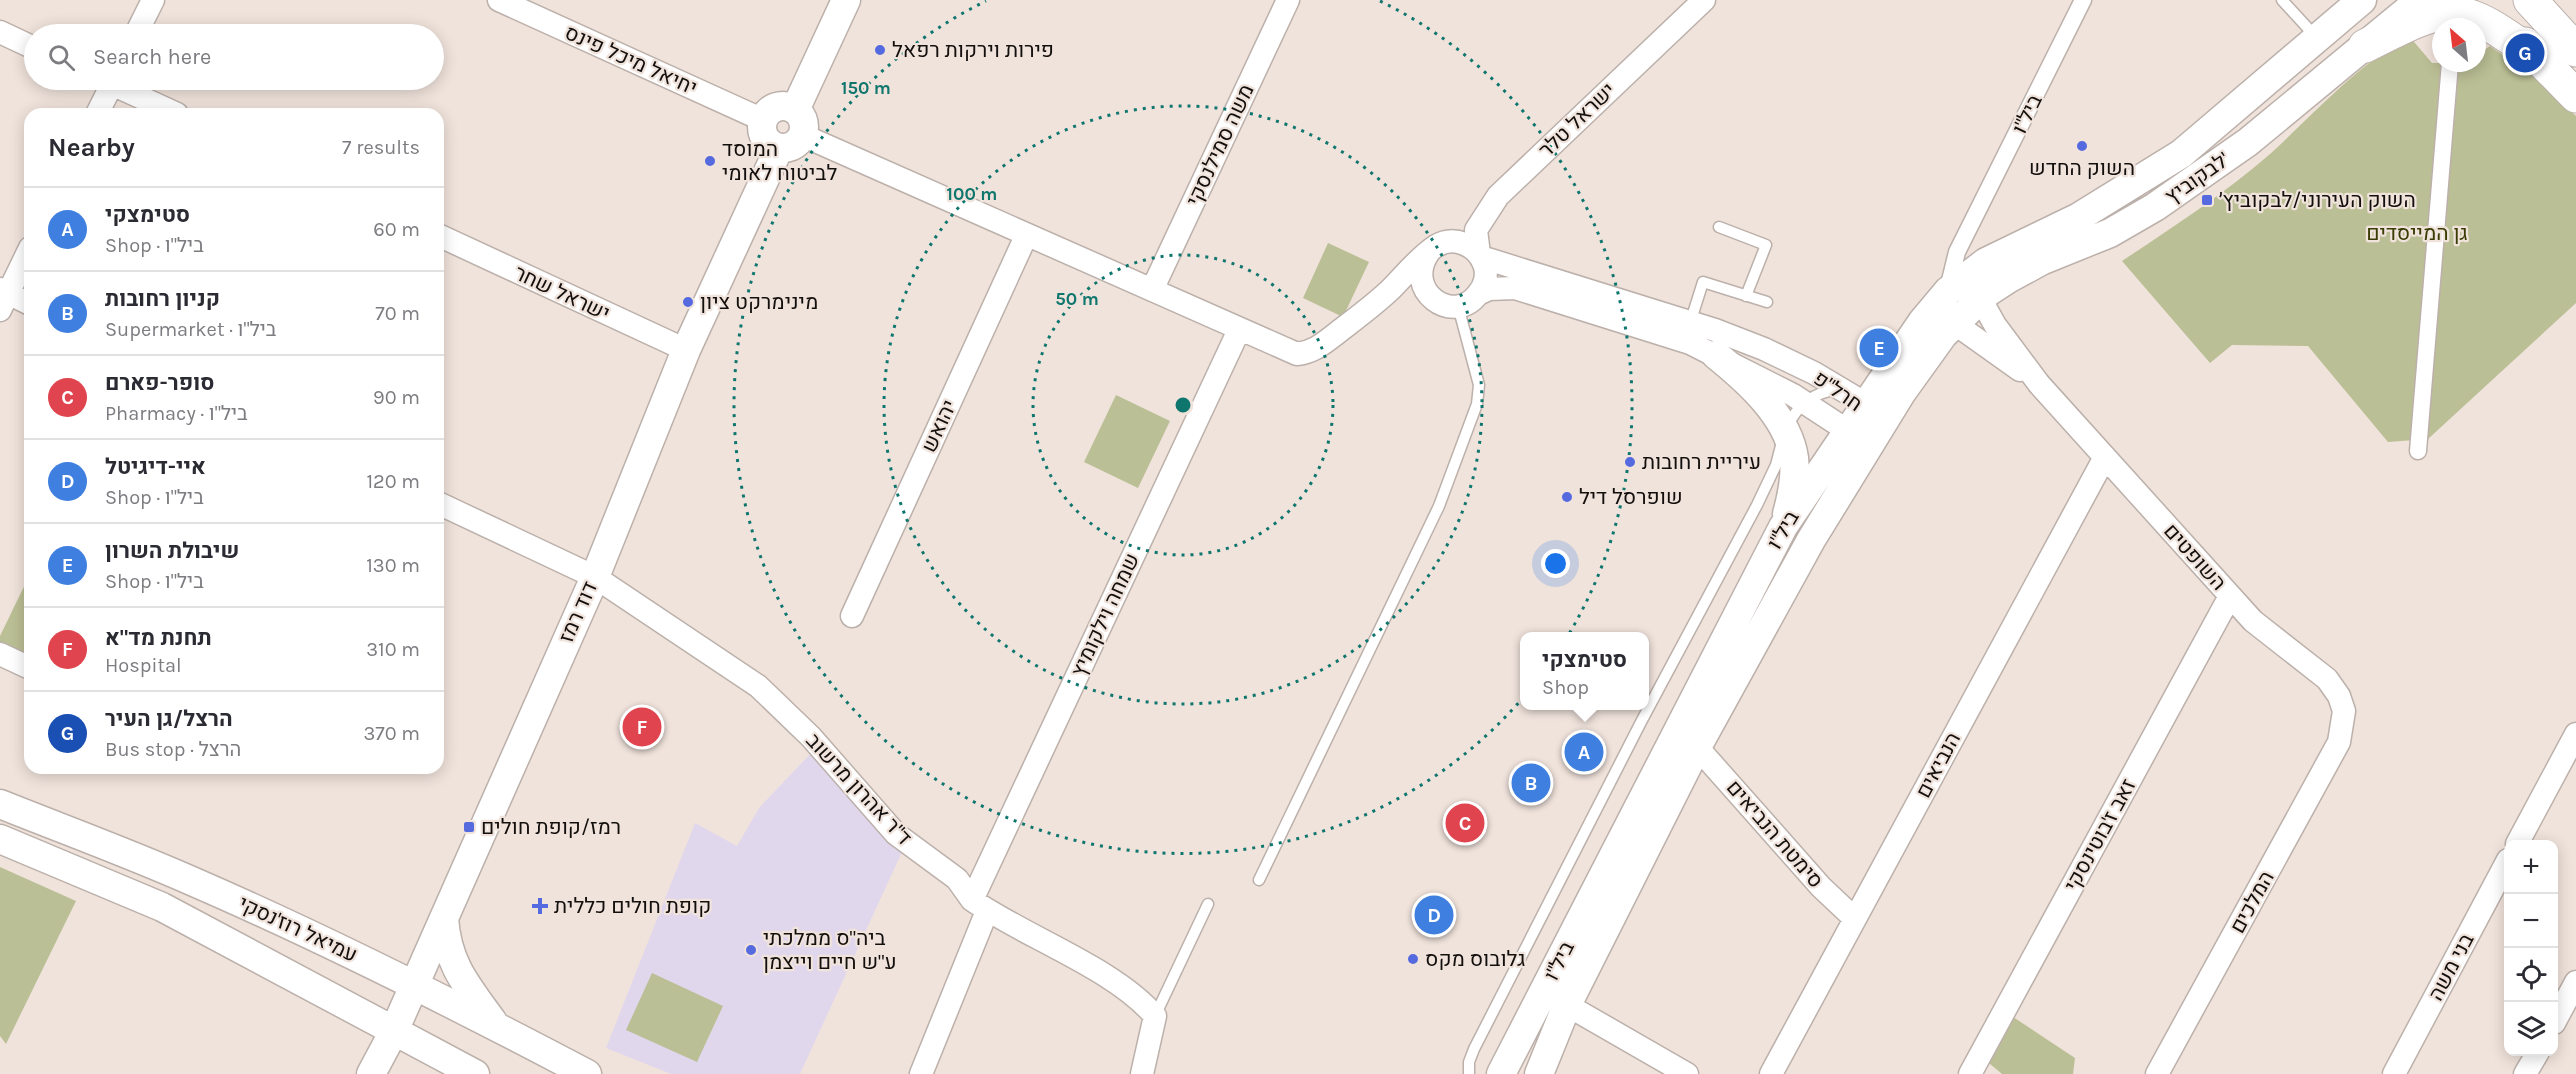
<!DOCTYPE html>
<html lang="en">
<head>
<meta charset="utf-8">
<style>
  body { margin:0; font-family:Karla,Heebo,sans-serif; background:#f2f2f3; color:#2b2b33 }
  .controls { position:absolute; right:18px; bottom:18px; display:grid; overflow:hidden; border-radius:12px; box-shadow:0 3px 15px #0003 }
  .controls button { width:54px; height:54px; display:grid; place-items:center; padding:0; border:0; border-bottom:2px solid #e1e1e2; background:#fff; color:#2b2b33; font:30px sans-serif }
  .compass { position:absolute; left:2432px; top:18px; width:54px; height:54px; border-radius:50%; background:#fff; box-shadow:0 3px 15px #0003; rotate:332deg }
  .you { position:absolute; left:1556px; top:564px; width:21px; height:21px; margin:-15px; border:4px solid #fff; border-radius:50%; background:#1a73e8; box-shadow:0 0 0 9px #1a73e833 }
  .badge { display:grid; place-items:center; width:39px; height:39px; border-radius:50%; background:#db2777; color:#fff; font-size:20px; font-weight:700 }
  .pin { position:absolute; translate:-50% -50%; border:3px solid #fff; box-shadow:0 2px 6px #0006 }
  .popup { position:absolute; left:1520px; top:632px; width:129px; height:78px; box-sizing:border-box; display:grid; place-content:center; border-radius:12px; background:#fff; filter:drop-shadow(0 2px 4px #0005); font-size:20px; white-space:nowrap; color:#7c7c81 }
  .popup b { font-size:22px; color:#2b2b33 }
  .popup::after { content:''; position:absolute; left:50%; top:100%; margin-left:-12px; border:12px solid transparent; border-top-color:#fff }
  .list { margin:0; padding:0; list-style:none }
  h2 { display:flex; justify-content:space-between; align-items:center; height:78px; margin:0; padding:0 24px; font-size:26px }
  h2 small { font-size:20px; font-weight:400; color:#7c7c81 }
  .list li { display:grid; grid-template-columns:39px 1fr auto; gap:18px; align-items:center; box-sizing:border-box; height:84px; padding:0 24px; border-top:2px solid #e1e1e2 }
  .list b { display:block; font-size:22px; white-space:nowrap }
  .list p { margin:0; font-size:20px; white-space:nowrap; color:#7c7c81 }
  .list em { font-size:20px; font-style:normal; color:#7c7c81 }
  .icon { flex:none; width:33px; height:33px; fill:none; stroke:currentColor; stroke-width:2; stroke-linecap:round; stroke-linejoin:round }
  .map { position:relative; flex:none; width:2576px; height:1074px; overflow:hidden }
  .search { position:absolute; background:#fff; box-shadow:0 3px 15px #0003; left:24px; top:24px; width:420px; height:66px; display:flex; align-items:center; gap:15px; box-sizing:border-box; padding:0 21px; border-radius:33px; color:#7c7c81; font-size:22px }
  .panel { position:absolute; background:#fff; box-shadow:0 3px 15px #0003; left:24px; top:108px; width:420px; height:666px; border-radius:18px }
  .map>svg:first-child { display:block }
  .education { fill:#e1d7ec }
  .green { fill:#bbbf95 }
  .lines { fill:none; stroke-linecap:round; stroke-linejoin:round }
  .service-casing { stroke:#bcb0aa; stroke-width:13 }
  .pedestrian-casing { stroke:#bcb0aa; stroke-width:19 }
  .minor-casing { stroke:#bcb0aa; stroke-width:25 }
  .tertiary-casing { stroke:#bcb0aa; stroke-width:31 }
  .primary-casing { stroke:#bcb0aa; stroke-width:35 }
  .service { stroke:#fff; stroke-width:10 }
  .pedestrian { stroke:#fff; stroke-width:16 }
  .minor { stroke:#fff; stroke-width:22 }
  .tertiary { stroke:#fff; stroke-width:28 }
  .primary { stroke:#fff; stroke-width:33 }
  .ring { fill:none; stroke:#0f766e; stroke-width:3; stroke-dasharray:3 6 }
  .poi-dot { fill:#566ae0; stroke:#f0e3dc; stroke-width:2 }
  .labels { text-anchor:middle; stroke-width:4.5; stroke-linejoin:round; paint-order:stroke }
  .poi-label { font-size:21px; fill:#130f0d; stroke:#f0e3dc; text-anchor:start }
  .street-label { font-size:21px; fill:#130f0d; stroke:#f0e3dc }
  .park-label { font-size:21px; fill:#393c03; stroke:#f0e3dc }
  .centre { fill:#0f766e; stroke:#f0e3dc; stroke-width:3 }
  .ring-label { font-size:18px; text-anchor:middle; font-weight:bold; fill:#0f766e; stroke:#f0e3dc; stroke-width:4.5; stroke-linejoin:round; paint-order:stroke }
</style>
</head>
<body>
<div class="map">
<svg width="2576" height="1074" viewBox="0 0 2576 1074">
  <rect width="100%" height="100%" fill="#f0e3dc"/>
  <path class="education" d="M813,751L902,852L800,1074H671L606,1048L695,823L737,846L759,808Z"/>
  <path class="green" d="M2409,36L2432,63H2477V55L2490,46L2540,81L2576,116V303L2428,439L2388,442L2308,346L2232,345L2210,363L2122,261C2173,227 2224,194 2270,154C2315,113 2356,66 2409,36Z
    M1328,243L1369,262L1343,317L1303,298Z
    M1116,395L1170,421L1138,488L1084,462Z
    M30,574V659L0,645V636Z
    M0,867L76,901L6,1044L0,1036Z
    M652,973L723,1006L697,1062L626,1030Z
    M2004,1011L2075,1058L2073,1074H2002L1983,1058Z"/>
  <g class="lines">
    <defs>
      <path id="service" d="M2282,0L2316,37
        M1719,227L1766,245L1746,296
        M1690,323L1703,282L1767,302
        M1787,427C1797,406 1813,392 1837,390
        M1259,880L1439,506L1477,404L1479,385L1458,306
        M1155,1016L1208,904
        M1469,1074V1062L1474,1049L1641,722L1757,505L1776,465L1782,442"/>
      <path id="pedestrian" d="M1948,289L1957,252L2083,0
        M2418,451L2450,63"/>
      <path id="minor" d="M499,0L763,120
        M0,32L34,48
        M136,34L153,0
        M103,80L177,114
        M97,114L114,80
        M802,135L1297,354C1314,352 1324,343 1337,333C1355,319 1373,306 1390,290C1404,276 1419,257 1436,246C1454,235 1477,245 1484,264C1488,274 1485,286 1478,294C1453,327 1402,290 1429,252
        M438,235L686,350
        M1479,254L1476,230L1498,196L1704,0
        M0,289L30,304
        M1152,290L1288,0
        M1478,294L1489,289L1515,288L1690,343L1793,395L1848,431L1877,433L1866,404L1814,373L1764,349L1715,330L1481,257
        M1980,298L1995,325L2039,384L2253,621L2327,679L2339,696L2344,711L2339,742L2157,1074
        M0,310L30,248
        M1948,311L1954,323L2020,370
        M438,503L595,577L758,686L811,737L896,834L957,879L972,900C1027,938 1114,968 1155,1016L1142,1074
        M852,616L1026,236
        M0,654L30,668
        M1697,747L1821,887L1855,919
        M2517,844L2576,734
        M972,900L1239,330
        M1567,1005L1687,1074
        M2554,1023L2576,982
        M921,1074L987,911
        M1771,1074L2105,457
        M1970,1074L2230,596
        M2394,1074L2508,860
        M2525,1074L2538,1052"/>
      <path id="tertiary" d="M762 127a21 21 0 1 1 42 0a21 21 0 1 1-42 0Z
        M795,110L846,0
        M1716,355C1747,380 1788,416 1794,458C1796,477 1792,496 1787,514
        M0,804C65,830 131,854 194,882C328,940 458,1006 587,1074
        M0,839L162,907L475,1074
        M444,918C447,964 467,986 493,1022
        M371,1074L394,1031L595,577L686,350L779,148
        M1501,1074L1783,527L1922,322L1948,291L1986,262L2079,217L2181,154L2362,0
        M1539,1074L1567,1005L1697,747L1811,540L1902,392L1943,335L1988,292L2008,279L2043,260L2110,233L2155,207L2248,142L2420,0"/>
      <path id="primary" d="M2530,0L2576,50
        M2525,44L2576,96
        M2365,46C2455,0 2458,0 2540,59"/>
    </defs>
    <use href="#service" class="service-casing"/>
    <use href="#pedestrian" class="pedestrian-casing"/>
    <use href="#minor" class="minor-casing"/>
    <use href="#tertiary" class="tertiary-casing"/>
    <use href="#primary" class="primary-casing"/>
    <use href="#service" class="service"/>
    <use href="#pedestrian" class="pedestrian"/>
    <use href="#minor" class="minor"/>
    <use href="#tertiary" class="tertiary"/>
    <use href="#primary" class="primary"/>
  </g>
  <g class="ring">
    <circle cx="1183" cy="405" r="150"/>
    <circle cx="1183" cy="405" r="299"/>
    <path d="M1380 1A449 449 0 1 1 986 1"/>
  </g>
  <g class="poi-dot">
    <circle cx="880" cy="50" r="6"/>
    <circle cx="2082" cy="146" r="6"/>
    <circle cx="710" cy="161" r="6"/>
    <rect x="2201" y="194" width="12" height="12" rx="3"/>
    <circle cx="688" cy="302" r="6"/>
    <circle cx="1630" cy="462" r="6"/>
    <circle cx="1567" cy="497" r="6"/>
    <rect x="463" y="821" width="12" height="12" rx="3"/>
    <path d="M537 897h6v6h6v6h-6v6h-6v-6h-6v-6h6z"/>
    <circle cx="751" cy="950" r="6"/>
    <circle cx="1413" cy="959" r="6"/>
  </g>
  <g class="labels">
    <g class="poi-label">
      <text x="892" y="57">פירות וירקות רפאל</text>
      <text x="722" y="156">המוסד<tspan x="722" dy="24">לביטוח לאומי</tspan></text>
      <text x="2082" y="175" text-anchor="middle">השוק החדש</text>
      <text x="2219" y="207">השוק העירוני/לבקוביץ׳</text>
      <text x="700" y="309">מינימרקט ציון</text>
      <text x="1642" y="469">עיריית רחובות</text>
      <text x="1579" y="504">שופרסל דיל</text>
      <text x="481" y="834">רמז/קופת חולים</text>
      <text x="554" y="913">קופת חולים כללית</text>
      <text x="763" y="945">ביה"ס ממלכתי<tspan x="763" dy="24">ע"ש חיים וייצמן</tspan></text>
      <text x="1425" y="966">גלובוס מקס</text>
    </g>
    <g class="street-label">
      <text transform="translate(631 60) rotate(24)" y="7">יחיאל מיכל פינס</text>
      <text transform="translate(2027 114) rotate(-64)" y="7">ביל"ו</text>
      <text transform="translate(1577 120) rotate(-44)" y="7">ישראל טלר</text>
      <text transform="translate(1220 145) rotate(-65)" y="7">משה סמילנסקי</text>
      <text transform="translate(2197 178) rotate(-35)" y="7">לבקוביץ'</text>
      <text transform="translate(562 293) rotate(25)" y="7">ישראל שחר</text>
      <text transform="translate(1838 391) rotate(35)" y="7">חרל"פ</text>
      <text transform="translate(939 426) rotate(-65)" y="7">יהואש</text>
      <text transform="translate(1783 530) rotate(-59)" y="7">ביל"ו</text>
      <text transform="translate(2195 557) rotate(48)" y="7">השופטים</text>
      <text transform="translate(578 612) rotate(-66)" y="7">דוד רמז</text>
      <text transform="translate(1105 615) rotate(-65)" y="7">שמחה וילקומיץ</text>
      <text transform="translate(1938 765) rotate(-62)" y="7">הנביאים</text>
      <text transform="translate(859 789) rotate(47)" y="7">ד"ר אהרון מרשוב</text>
      <text transform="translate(1775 834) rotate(49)" y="7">סימטת הנביאים</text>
      <text transform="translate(2100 835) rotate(-61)" y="7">זאב ז'בוטינסקי</text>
      <text transform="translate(2252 902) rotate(-61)" y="7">המלכים</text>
      <text transform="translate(298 929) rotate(25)" y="7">עמיאל רוז'נסקי</text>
      <text transform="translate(1559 961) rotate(-63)" y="7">ביל"ו</text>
      <text transform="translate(2451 967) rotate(-62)" y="7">בני משה</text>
    </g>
    <g class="park-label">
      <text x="2417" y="240">גן המייסדים</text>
    </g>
  </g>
  <circle cx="1183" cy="405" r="9" class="centre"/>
  <g class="ring-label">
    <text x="866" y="94">150 m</text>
    <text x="972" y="200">100 m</text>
    <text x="1077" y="305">50 m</text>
  </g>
</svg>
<div class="controls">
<button>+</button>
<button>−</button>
<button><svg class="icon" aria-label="locate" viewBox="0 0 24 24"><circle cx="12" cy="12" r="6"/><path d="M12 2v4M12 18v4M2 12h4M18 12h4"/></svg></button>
<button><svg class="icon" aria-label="layers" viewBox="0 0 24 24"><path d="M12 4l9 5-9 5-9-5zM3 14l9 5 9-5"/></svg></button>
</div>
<svg class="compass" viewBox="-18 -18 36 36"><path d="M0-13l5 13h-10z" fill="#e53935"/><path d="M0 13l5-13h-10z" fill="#7c7c81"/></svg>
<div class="you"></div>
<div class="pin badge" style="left:1584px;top:752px;background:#3f7fe0">A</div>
<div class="popup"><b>סטימצקי</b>Shop</div>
<div class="pin badge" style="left:1531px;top:783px;background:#3f7fe0">B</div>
<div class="pin badge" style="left:1465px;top:823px;background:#e0444e">C</div>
<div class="pin badge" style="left:1434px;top:915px;background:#3f7fe0">D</div>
<div class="pin badge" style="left:1879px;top:348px;background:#3f7fe0">E</div>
<div class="pin badge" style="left:642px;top:727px;background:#e0444e">F</div>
<div class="pin badge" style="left:2525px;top:53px;background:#1a4fb4">G</div>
<div class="search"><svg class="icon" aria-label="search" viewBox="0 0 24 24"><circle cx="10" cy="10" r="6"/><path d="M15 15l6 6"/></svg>Search here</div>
<section class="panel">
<h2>Nearby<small>7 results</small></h2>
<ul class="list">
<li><span class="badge" style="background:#3f7fe0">A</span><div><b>סטימצקי</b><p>Shop · ביל&quot;ו</p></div><em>60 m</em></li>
<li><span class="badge" style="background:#3f7fe0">B</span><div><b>קניון רחובות</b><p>Supermarket · ביל&quot;ו</p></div><em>70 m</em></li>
<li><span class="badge" style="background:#e0444e">C</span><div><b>סופר-פארם</b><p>Pharmacy · ביל&quot;ו</p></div><em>90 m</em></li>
<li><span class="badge" style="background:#3f7fe0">D</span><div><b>איי-דיגיטל</b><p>Shop · ביל&quot;ו</p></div><em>120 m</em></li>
<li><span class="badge" style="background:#3f7fe0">E</span><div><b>שיבולת השרון</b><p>Shop · ביל&quot;ו</p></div><em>130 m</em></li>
<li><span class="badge" style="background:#e0444e">F</span><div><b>תחנת מד&quot;א</b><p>Hospital</p></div><em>310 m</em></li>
<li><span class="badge" style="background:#1a4fb4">G</span><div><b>הרצל/גן העיר</b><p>Bus stop · הרצל</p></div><em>370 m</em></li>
</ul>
</section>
</div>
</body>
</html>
